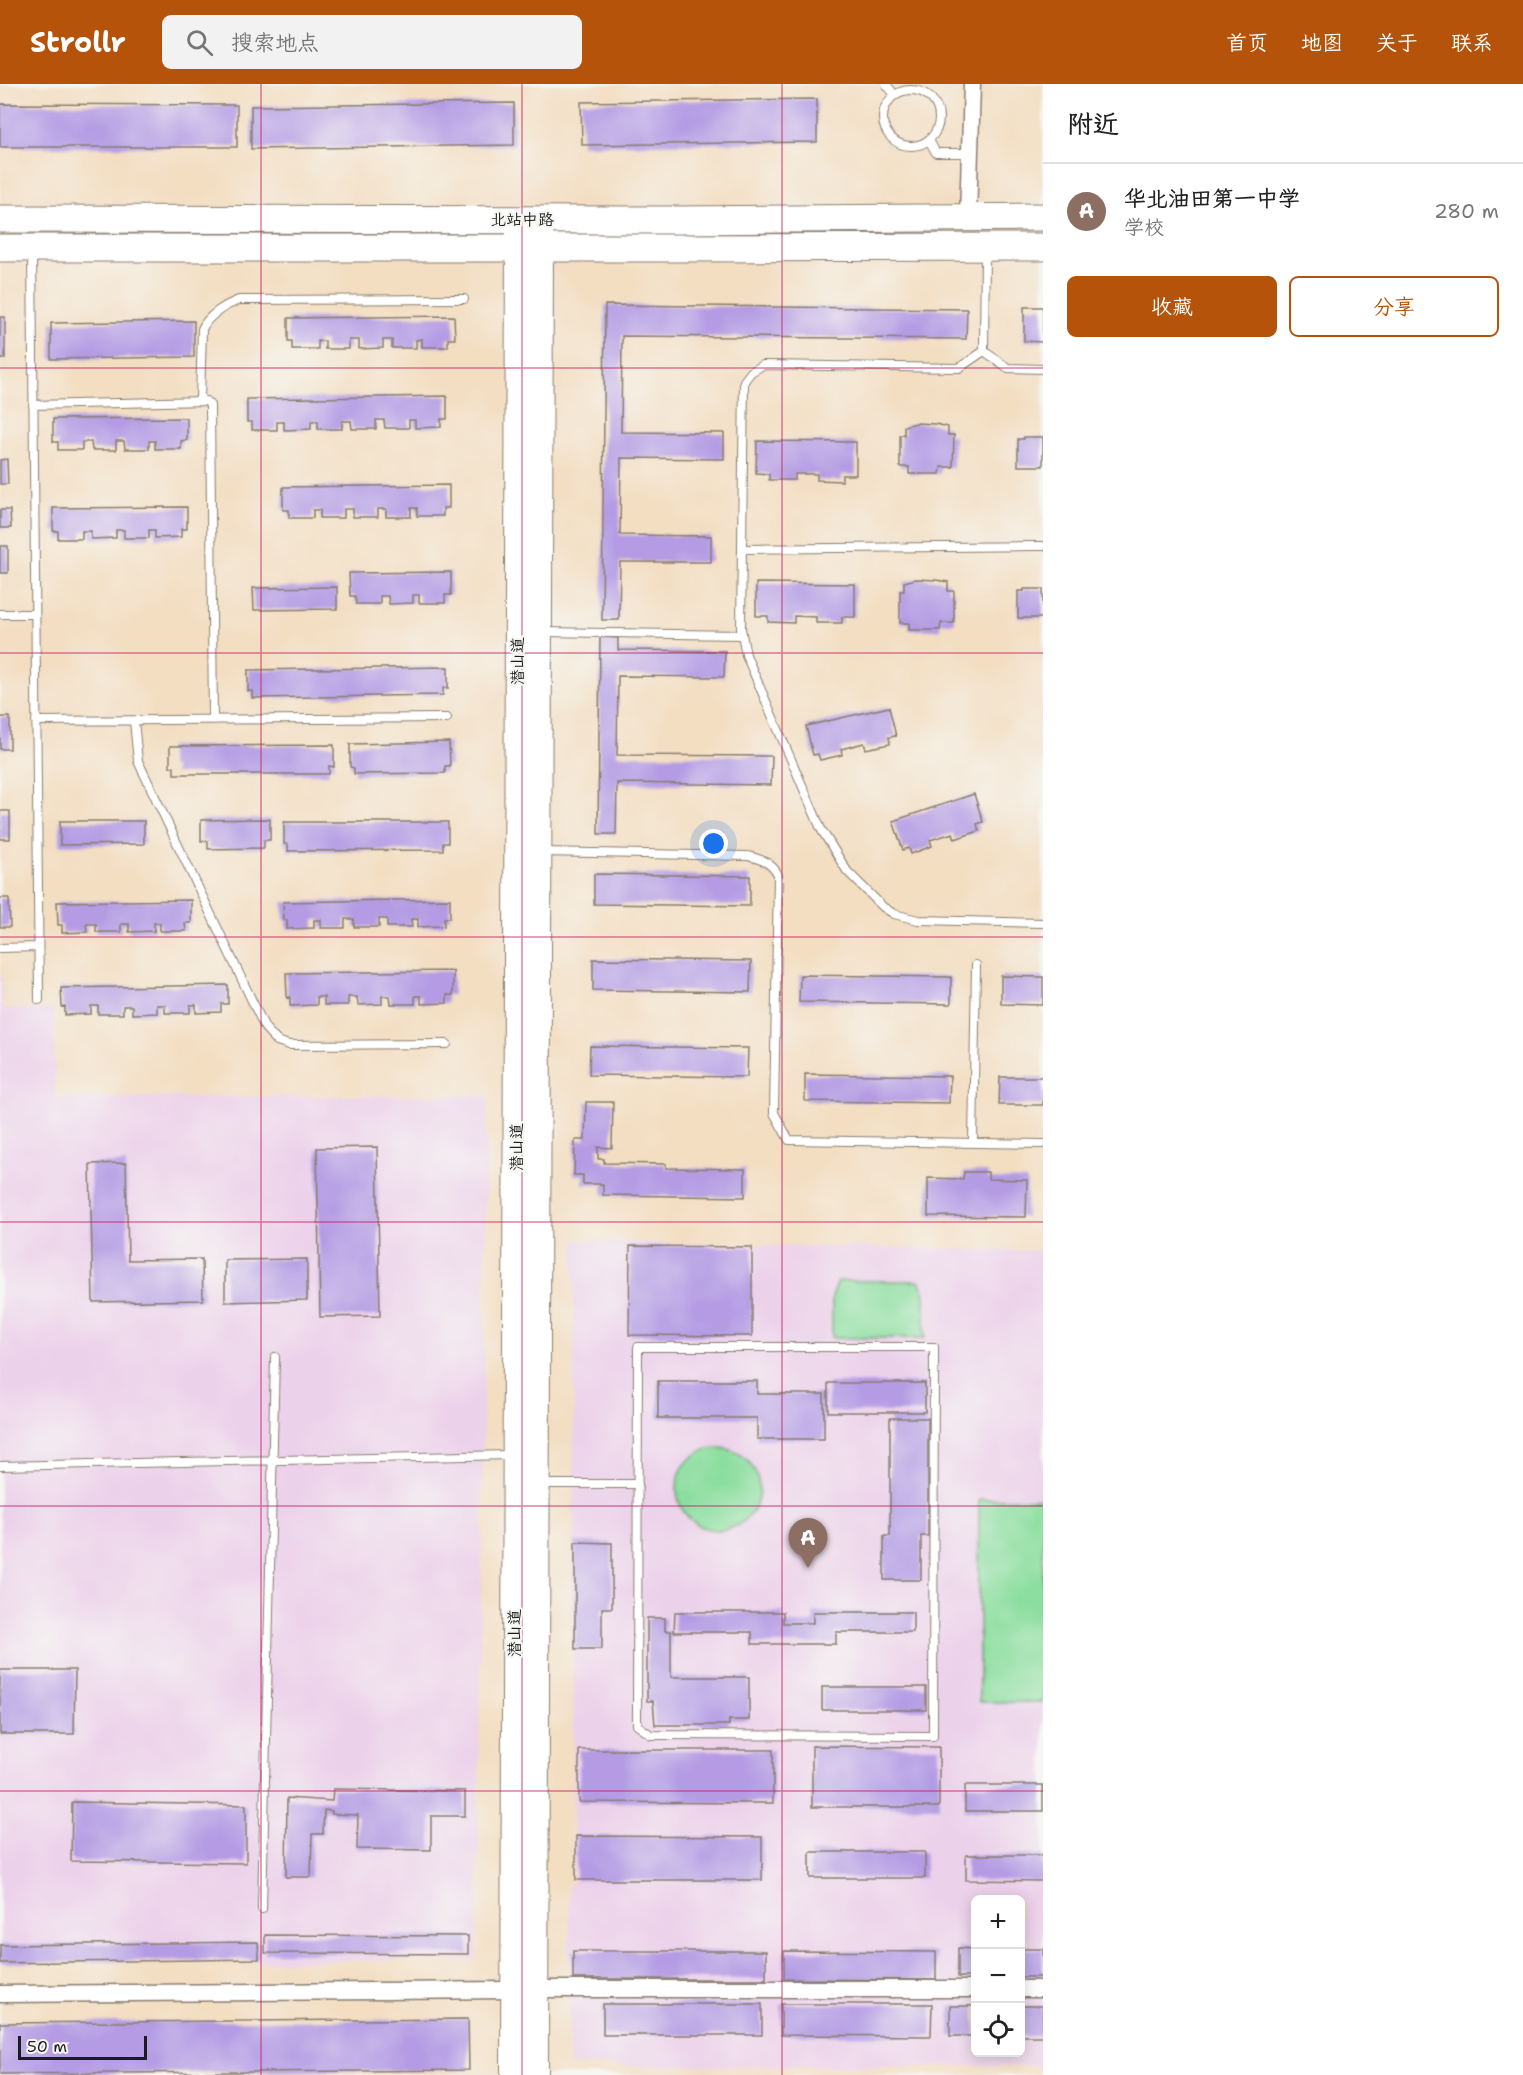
<!DOCTYPE html>
<html lang="zh">
<head>
<meta charset="utf-8">
<style>
  body { margin:0; font-family:"Shantell Sans","LXGW WenKai TC",sans-serif; background:#f2f2f2; color:#222 }
  .controls { position:absolute; right:18px; bottom:18px; display:grid; overflow:hidden; border-radius:9px; box-shadow:0 3px 15px #0003 }
  .controls button { width:54px; height:54px; display:grid; place-items:center; padding:0; border:0; border-bottom:2px solid #e0e0e0; background:#fff; color:#222; font:30px sans-serif }
  .scale { position:absolute; left:18px; bottom:15px; width:129px; box-sizing:border-box; padding-left:6px; border:3px solid #1c1c1c; border-top:0; font-size:16px; line-height:21px; white-space:nowrap; color:#1c1c1c; -webkit-text-stroke:4px #f6f6f2; paint-order:stroke }
  .you { position:absolute; left:714px; top:760px; width:21px; height:21px; margin:-15px; border:4px solid #fff; border-radius:50%; background:#1a73e8; box-shadow:0 0 0 9px #1a73e833 }
  .badge { display:grid; place-items:center; width:39px; height:39px; border-radius:50%; background:#b45309; color:#fff; font-size:20px; font-weight:700 }
  .pin { position:absolute; translate:-50% -50px; filter:drop-shadow(0 2px 3px #0008) }
  .pin::after { content:''; position:absolute; top:32px; width:21px; height:18px; background:inherit; clip-path:polygon(0 0,100% 0,50% 100%) }
  .list { margin:0; padding:0; list-style:none }
  h2 { display:flex; justify-content:space-between; align-items:center; height:78px; margin:0; padding:0 24px; font-size:26px }
  h2 small { font-size:20px; font-weight:400; color:#767676 }
  .list li { display:grid; grid-template-columns:39px 1fr auto; gap:18px; align-items:center; box-sizing:border-box; height:96px; padding:0 24px; border-top:2px solid #e0e0e0 }
  .list b { display:block; font-size:22px; white-space:nowrap }
  .list p { margin:0; font-size:20px; white-space:nowrap; color:#767676 }
  .list em { font-size:20px; font-style:normal; color:#767676 }
  .actions { display:flex; gap:12px; padding:18px 24px }
  .actions a { flex:1; padding:14px 0; border:2px solid #b45309; border-radius:9px; text-align:center; font-size:21px; color:#b45309 }
  .actions .main { background:#b45309; color:#fff }
  .icon { flex:none; width:33px; height:33px; fill:none; stroke:currentColor; stroke-width:2; stroke-linecap:round; stroke-linejoin:round }
  .map { position:relative; flex:none; width:1043px; height:1991px; overflow:hidden }
  header { display:flex; align-items:center; gap:36px; box-sizing:border-box; height:84px; padding:0 30px; background:#b45309; color:#fff }
  header strong { font-size:28px }
  nav { display:flex; gap:33px; margin-inline-start:auto; font-size:21px }
  .search { width:420px; height:54px; background:#f2f2f2; display:flex; align-items:center; gap:15px; box-sizing:border-box; padding:0 21px; border-radius:9px; color:#767676; font-size:22px }
  main { display:flex }
  aside { flex:1; background:#fff }
  .map>svg:first-child { display:block }
  .built { fill:#ecd1ea; fill-rule:evenodd }
  .green { fill:#8bde9f; stroke:#547d5e; stroke-width:1.5 }
  .building { fill:#b49be4 }
  .lines { fill:none; stroke-linecap:round; stroke-linejoin:round }
  .lane-casing { stroke:#887d6f; stroke-width:10 }
  .street-casing { stroke:#887d6f; stroke-width:19 }
  .secondary-casing { stroke:#887d6f; stroke-width:26 }
  .primary-casing { stroke:#887d6f; stroke-width:29 }
  .lane { stroke:#fff; stroke-width:8 }
  .street { stroke:#fff; stroke-width:16 }
  .secondary { stroke:#fff; stroke-width:24 }
  .primary { stroke:#fff; stroke-width:27 }
  .grid { fill:none; stroke:#c2185b; stroke-width:1.5; stroke-opacity:0.55 }
  .labels { text-anchor:middle; stroke-width:4.5; stroke-linejoin:round; paint-order:stroke }
  .street-label { font-size:16px; fill:#1c1c1c; stroke:#f6f6f2 }
</style>
</head>
<body>
<header>
<strong>Strollr</strong>
<div class="search"><svg class="icon" aria-label="search" viewBox="0 0 24 24"><circle cx="10" cy="10" r="6"/><path d="M15 15l6 6"/></svg>搜索地点</div>
<nav><a>首页</a><a>地图</a><a>关于</a><a>联系</a></nav>
</header>
<main>
<div class="map">
<svg width="1043" height="1991" viewBox="0 0 1043 1991">
  <rect width="100%" height="100%" fill="#f6f6f2"/>
  <filter id="ink" filterUnits="userSpaceOnUse"><feTurbulence type="fractalNoise" baseFrequency=".0167" numOctaves="2"/><feDisplacementMap in="SourceGraphic" scale="12" xChannelSelector="R" yChannelSelector="G"/><feConvolveMatrix kernelMatrix="1 2 1 2 8 2 1 2 1" color-interpolation-filters="sRGB"/></filter>
  <filter id="wash" filterUnits="userSpaceOnUse"><feTurbulence type="fractalNoise" baseFrequency=".008" numOctaves="4" result="noise"/><feDisplacementMap in="SourceGraphic" scale="24" xChannelSelector="R" yChannelSelector="G"/><feGaussianBlur stdDeviation="1.35" result="paint"/><feColorMatrix in="noise" values="0 0 0 0 0 0 0 0 0 0 0 0 0 0 0 0 0 1.4 0 .05"/><feComposite in="paint" operator="in"/></filter>
  <g filter="url(#wash)">
    <rect width="100%" height="100%" fill="#f3dec2"/>
    <path class="built" d="M0,890H2L3,925H54L55,1014L487,1011L477,1876L0,1879Z
      M574,1157L1043,1167V1982H569V1800H573ZM976,1816H1020V1968H976Z"/>
    <path class="green" d="M838,1197H919L925,1210V1254H832V1213Z
      M677 1405a41 41 0 1 1 82 0a41 41 0 1 1-82 0Z
      M979,1415H1043V1618H979Z"/>
    <g id="blocks">
      <path class="building" d="M817,15V58L582,61L581,18Z
        M514,19V61L251,65V22Z
        M0,20L237,21V63H0Z
        M605,221L967,225L966,255L622,252L621,348L724,349V375L621,374L620,451L711,452V478H620L619,536H602Z
        M1024,223H1043V258L1024,257Z
        M454,232L455,255H448V263H422V255L416,256V264H392V256H383V264L359,265V256H349V265H325V257H318V265H292V257H288V234Z
        M0,233H5V275H0Z
        M194,237V273L51,275V239Z
        M447,312V335H441V343L415,344V336H409V344H385L384,336H376V345H352L351,337H342V345H318V337H311V345L284,346V338H277V346H252V338H247V315Z
        M187,334V356L181,357V365H155V357H149V365H125L124,357H116V366H92L91,358H82V366H58V358H53V335Z
        M916,339L936,340L948,343V351H954L953,383H941L940,390H909V383H900V351H904V342Z
        M1024,353H1043V382H1018V355H1024Z
        M757,357L856,358V391H842V397L817,396V390H795V396H769V390L756,389Z
        M7,375L8,400H0V376Z
        M449,401V424H443V432H417V424H411V433H386V425H378V433H353V425H344V434H320V426H313V434H289V426H283V403Z
        M187,423V445H181V453L155,454V446H149V454H124V446H116V454L91,455V447H82V455H58V447H53V424Z
        M0,426H10L11,444H0Z
        M0,462H8V489H0Z
        M451,488V511H445V519H419V511H413V519L389,520L388,512H380V520H356L355,512H350L349,489Z
        M916,495L936,496L948,498V507H954V539H941L940,546H909V539H900V507H904V498Z
        M756,499L855,500V533H842V539H816V533L794,532V539L768,538V532H756Z
        M337,503V525L254,526L253,504Z
        M1024,505H1043V534H1018V507H1024Z
        M600,553L618,554V566L725,567L724,593L618,592L617,671L772,672L771,701L617,699L616,750H598Z
        M448,583V604H443V611L252,614V607H248V586Z
        M889,623L896,652L889,653L890,660L866,665L864,659L841,665L842,671L820,676L818,670L813,671L806,642Z
        M0,633H10V665H0Z
        M449,658L450,682H445V689L354,690V684L350,683V660Z
        M334,661V683L329,682V690H174V683H170V662Z
        M974,710L983,738L977,740L979,747L955,755L953,749L930,756L932,762L911,770L909,764L903,766L893,737Z
        M0,727H10V755H0Z
        M270,735V756H264V764L208,765V757H201V736Z
        M60,737H144V760L60,761Z
        M284,738H448V759H443V766L288,767V760H284Z
        M594,790L750,792V822L594,820Z
        M0,814H9L10,843H0Z
        M450,815V834H444V842L418,843V835H411L412,843H387V835H379V843H354V835H345V844H321V836H314V844L287,845V836H284L283,818Z
        M191,816V839H185L186,847H160V839H154V847L129,848V840H121V848H96V840H86L87,848L62,849V841H58L57,818Z
        M593,875L751,877L750,908L593,906Z
        M453,887V911H447V919L421,920V912H415V920H391L390,912H382V920L358,921L357,913H348V921H324V913H317V921L290,922V913L287,914L286,889Z
        M800,891L951,893V920L799,918Z
        M1001,892L1043,893V921L1001,920Z
        M228,901V920H221V928L196,929V921H190V929H165V921H157V929L132,930V922H123V930H98V922H91V930L65,931V922L62,923L61,904Z
        M590,962L748,964L747,993L589,991Z
        M805,990L950,992L949,1019L805,1017Z
        M1000,993H1043V1021H999Z
        M586,1018H613L612,1064L598,1063V1075H604V1079L666,1080V1084L745,1085V1113L603,1111V1100H583V1091H574L575,1056H585Z
        M377,1063L380,1232L320,1233L317,1064Z
        M126,1079L128,1176L202,1175L203,1216L93,1218L90,1080Z
        M964,1088H988V1095L1027,1096L1026,1133L928,1132V1094L963,1095Z
        M630,1162L752,1163V1252L629,1251Z
        M307,1175V1216L225,1218V1176Z
        M658,1297H757V1310H824V1355H757V1334H658Z
        M828,1299H925V1328H828Z
        M890,1334H928V1452H921V1496H884V1452H890Z
        M575,1458L612,1459V1524H602V1565H575Z
        M675,1528H783V1539H813V1528H913V1548H836V1560H752V1548H674Z
        M647,1534H665V1547H671V1593H749V1636H729V1641H655L653,1617H647Z
        M0,1586H75L74,1650H0Z
        M822,1603H926V1626H822Z
        M812,1662L939,1663V1723H812Z
        M579,1666H773V1719L579,1718Z
        M965,1701H1043V1727H965Z
        M333,1705L465,1707V1732H431V1766L357,1765L358,1731L332,1730V1727L324,1726L323,1750H312L311,1793H286L287,1714L332,1717Z
        M72,1718L246,1721V1779L71,1777Z
        M576,1752L762,1753V1796H576Z
        M810,1768H925V1794H810Z
        M966,1771H1043V1797L966,1796Z
        M265,1851L468,1852V1870L265,1869Z
        M258,1858L259,1875L0,1879V1861Z
        M958,1864L975,1865V1893H958Z
        M1020,1865H1043V1893H1020Z
        M573,1867H766V1895H573Z
        M784,1867L936,1868V1896L784,1895Z
        M603,1920H762V1951H603Z
        M781,1920H932L931,1952L781,1951Z
        M950,1922H975V1952H950Z
        M1020,1922H1043V1952H1020Z
        M468,1935L469,1986L0,1990V1939Z"/>
    </g>
  </g>
  <g filter="url(#ink)">
    <use href="#blocks" fill-opacity="0" stroke="#887d6f" stroke-width="1.5"/>
    <g class="lines">
      <defs>
        <path id="lane" d="M886,0L894,10
          M883 34a28 28 0 1 1 56 0a28 28 0 1 1-56 0Z
          M929,56L936,69H970
          M32,167L39,916
          M984,267L985,166
          M1043,285L1008,284L984,267L959,284L763,281L751,288L744,297L741,545L746,571L821,745L847,787L883,823L894,830L918,836L1043,839
          M200,317L202,245C208,231 226,221 239,216L464,215
          M33,321L206,317L210,321L213,636
          M742,465L1043,462
          M0,530H35
          M541,548L742,551
          M36,637L447,634
          M134,637L138,677L265,944L277,957L289,961L447,960
          M541,768L748,772C763,776 771,778 778,791L774,1029L789,1056L1043,1060
          M0,864L38,863
          M973,1059L976,881
          M638,1263H934L933,1652L651,1651L637,1641Z
          M0,1382L511,1371
          M539,1400H638
          M262,1825L275,1273"/>
        <path id="street" d="M968,134L972,0
          M536,1905H976
          M1020,1905H1043
          M0,1910L513,1906"/>
        <path id="secondary" d="M513,1991L518,135
          M536,1991L541,145"/>
        <path id="primary" d="M0,135L675,136L1043,133
          M0,164H675L1043,163"/>
      </defs>
      <use href="#lane" class="lane-casing"/>
      <use href="#street" class="street-casing"/>
      <use href="#secondary" class="secondary-casing"/>
      <use href="#primary" class="primary-casing"/>
      <use href="#lane" class="lane"/>
      <use href="#street" class="street"/>
      <use href="#secondary" class="secondary"/>
      <use href="#primary" class="primary"/>
    </g>
  </g>
  <path class="grid" d="M261,0V1991M522,0V1991M782,0V1991M0,284H1043M0,569H1043M0,853H1043M0,1138H1043M0,1422H1043M0,1707H1043"/>
  <g class="labels">
    <g class="street-label">
      <text x="522" y="141">北站中路</text>
      <text transform="translate(517 577) rotate(-90)" y="6">潜山道</text>
      <text transform="translate(516 1063) rotate(-90)" y="6">潜山道</text>
      <text transform="translate(514 1549) rotate(-90)" y="6">潜山道</text>
    </g>
  </g>
</svg>
<div class="controls">
<button>+</button>
<button>−</button>
<button><svg class="icon" aria-label="locate" viewBox="0 0 24 24"><circle cx="12" cy="12" r="6"/><path d="M12 2v4M12 18v4M2 12h4M18 12h4"/></svg></button>
</div>
<div class="scale">50 m</div>
<div class="you"></div>
<div class="pin badge" style="left:808px;top:1484px;background:#8d6e63">A</div>
</div>
<aside>
<h2>附近<small></small></h2>
<ul class="list">
<li><span class="badge" style="background:#8d6e63">A</span><div><b>华北油田第一中学</b><p>学校</p></div><em>280 m</em></li>
</ul>
<div class="actions"><a class="main">收藏</a><a>分享</a></div>
</aside>
</main>
</body>
</html>
